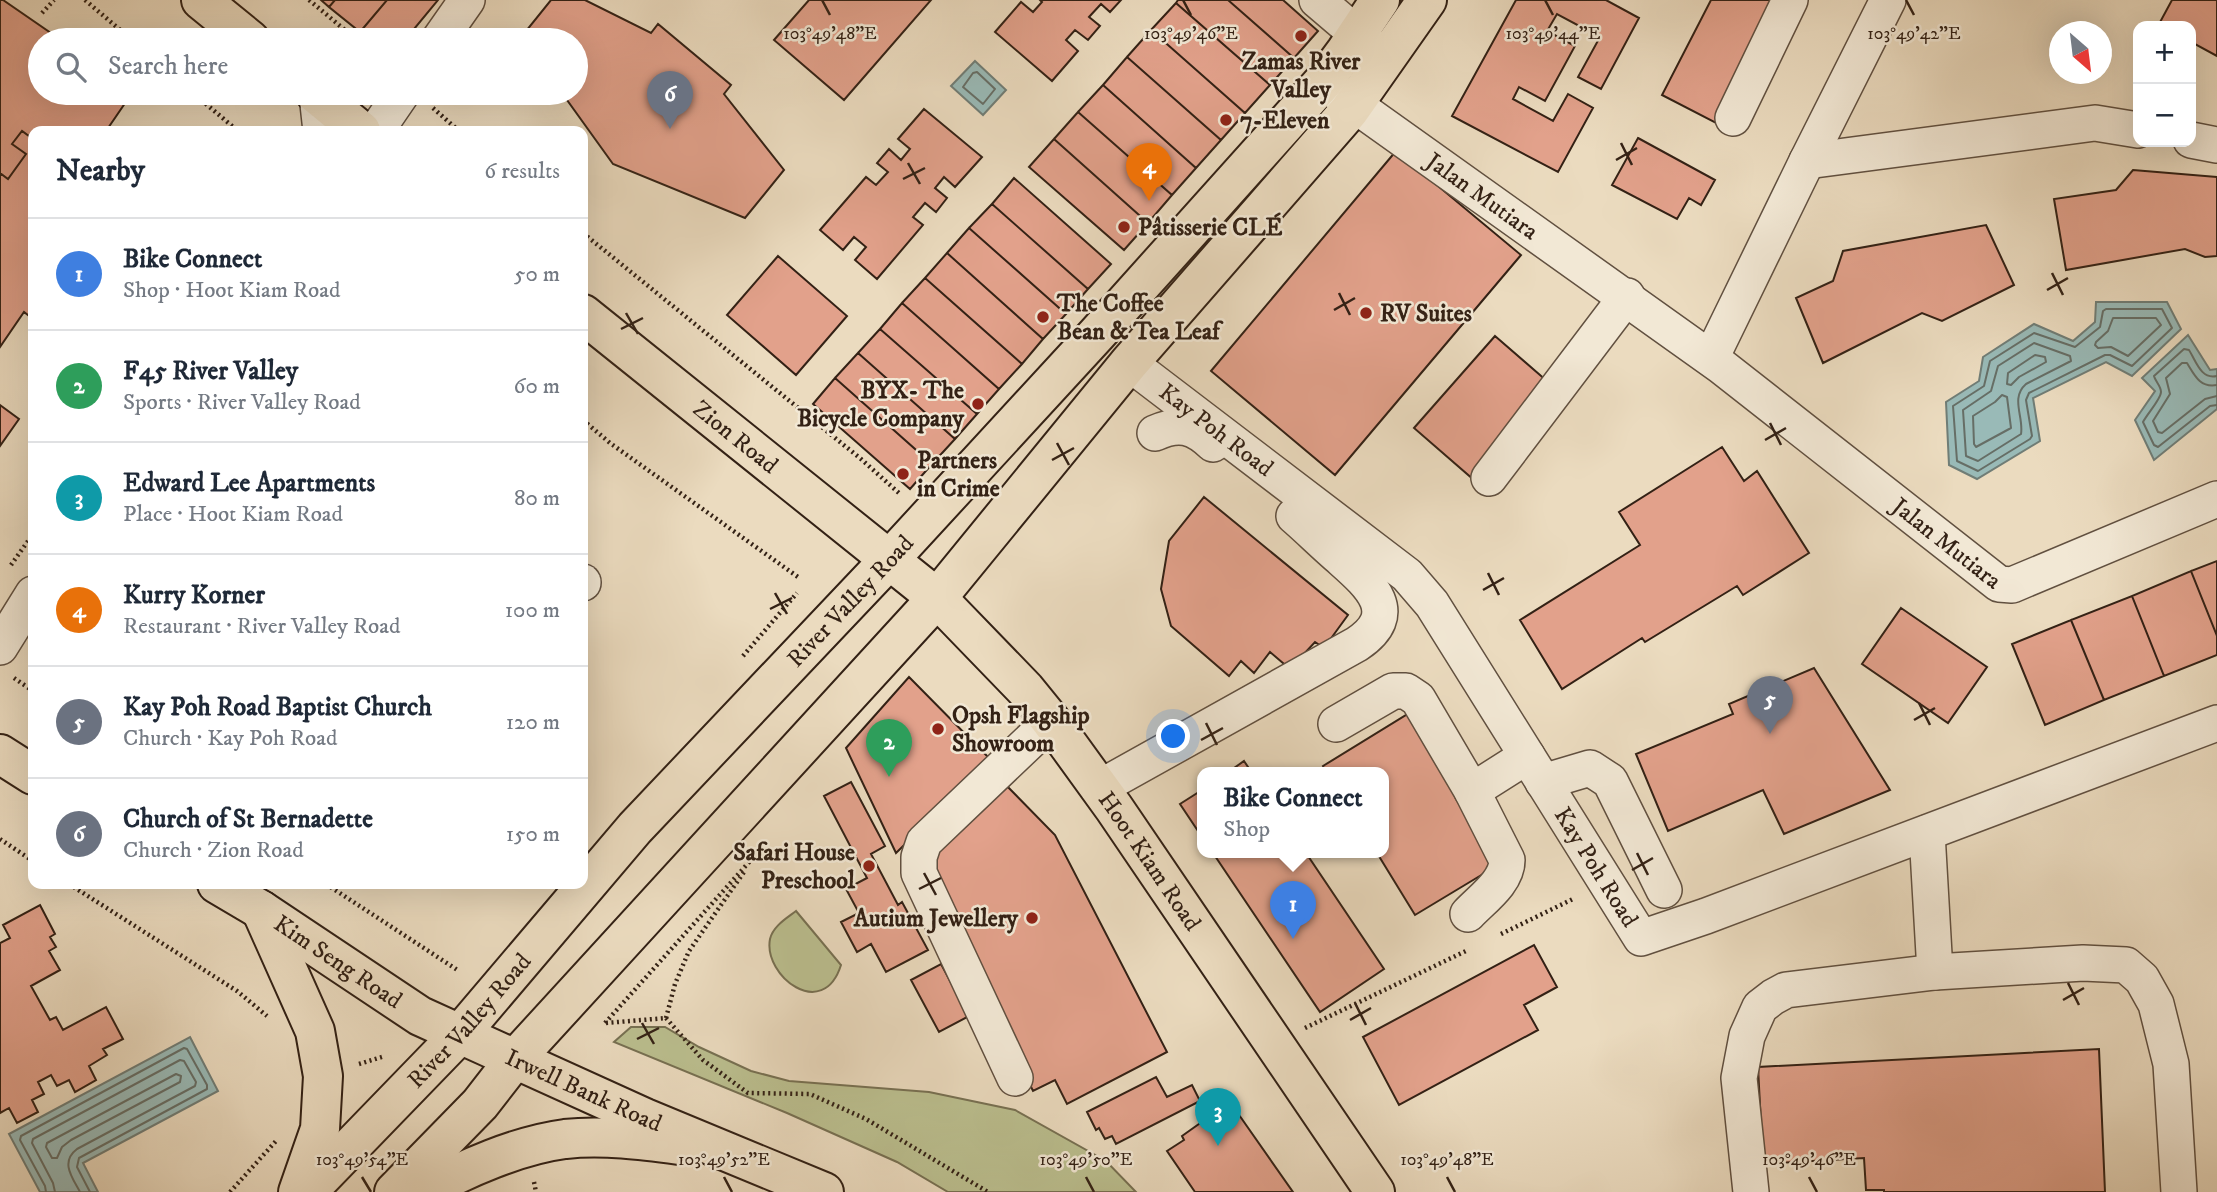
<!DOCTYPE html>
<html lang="en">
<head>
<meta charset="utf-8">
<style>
  body { margin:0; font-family:"IM FELL DW Pica",serif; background:#f2f2f3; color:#1f2937 }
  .controls { position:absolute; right:21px; top:21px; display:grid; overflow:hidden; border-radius:14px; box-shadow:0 7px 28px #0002 }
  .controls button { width:63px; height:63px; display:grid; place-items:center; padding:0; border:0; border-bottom:2px solid #e0e1e3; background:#fff; color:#1f2937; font:35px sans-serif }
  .compass { position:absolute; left:2049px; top:21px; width:63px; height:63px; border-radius:50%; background:#fff; box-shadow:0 7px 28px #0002; rotate:152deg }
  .you { position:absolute; left:1174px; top:737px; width:24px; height:24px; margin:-18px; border:5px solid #fff; border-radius:50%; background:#1a73e8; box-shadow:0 0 0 10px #1a73e833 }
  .badge { display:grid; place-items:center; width:46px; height:46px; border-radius:50%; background:#2563eb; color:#fff; font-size:23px; font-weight:700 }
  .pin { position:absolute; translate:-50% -58px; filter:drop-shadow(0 2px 4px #0008) }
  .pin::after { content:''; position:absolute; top:37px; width:24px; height:21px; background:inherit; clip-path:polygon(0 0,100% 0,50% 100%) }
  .popup { position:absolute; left:1197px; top:767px; width:192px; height:91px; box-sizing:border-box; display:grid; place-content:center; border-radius:14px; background:#fff; filter:drop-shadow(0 2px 5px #0005); font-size:23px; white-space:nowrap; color:#747a83 }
  .popup b { font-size:26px; color:#1f2937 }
  .popup::after { content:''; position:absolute; left:50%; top:100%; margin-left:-14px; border:14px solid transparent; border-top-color:#fff }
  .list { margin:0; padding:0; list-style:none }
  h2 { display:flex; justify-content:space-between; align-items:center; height:91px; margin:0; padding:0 28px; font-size:30px }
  h2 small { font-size:23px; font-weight:400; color:#747a83 }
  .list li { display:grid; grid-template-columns:46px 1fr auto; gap:21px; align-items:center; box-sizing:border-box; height:112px; padding:0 28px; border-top:2px solid #e0e1e3 }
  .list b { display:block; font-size:26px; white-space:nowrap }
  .list p { margin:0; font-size:23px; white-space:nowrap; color:#747a83 }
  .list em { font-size:23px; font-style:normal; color:#747a83 }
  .icon { flex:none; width:38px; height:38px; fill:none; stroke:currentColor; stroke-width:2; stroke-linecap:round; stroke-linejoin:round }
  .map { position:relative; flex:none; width:2217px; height:1192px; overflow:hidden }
  .search { position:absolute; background:#fff; box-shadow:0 7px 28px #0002; left:28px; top:28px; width:560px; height:77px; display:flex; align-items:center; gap:18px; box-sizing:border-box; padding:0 24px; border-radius:38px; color:#747a83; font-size:26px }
  .panel { position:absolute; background:#fff; box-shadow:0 7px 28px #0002; left:28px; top:126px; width:560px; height:763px; border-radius:14px }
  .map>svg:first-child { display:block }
  .green { fill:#bbbf8f; stroke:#777052; stroke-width:2 }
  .water { fill:#99bab7; stroke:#707d76; stroke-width:2 }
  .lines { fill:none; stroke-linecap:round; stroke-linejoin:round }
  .shore { stroke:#666e66; stroke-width:2 }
  .building { fill:#e2a18b; stroke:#332115; stroke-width:2 }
  .minor-casing { stroke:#615040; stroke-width:38 }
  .major-casing { stroke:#332115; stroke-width:42 }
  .path { stroke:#332115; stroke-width:4.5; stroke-dasharray:2 3.5; stroke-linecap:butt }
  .minor { stroke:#f2e8d5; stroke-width:35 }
  .major { stroke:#ebdbbf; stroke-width:38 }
  .ticks { fill:none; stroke:#332115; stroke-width:2.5 }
  .poi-dot { fill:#8f2418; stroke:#f2e8d5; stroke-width:2.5 }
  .labels { text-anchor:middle; stroke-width:5; stroke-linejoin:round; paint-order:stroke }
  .poi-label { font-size:24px; font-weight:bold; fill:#332115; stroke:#f2e8d5; text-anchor:start }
  .street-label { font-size:24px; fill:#332115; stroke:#f2e8d5 }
  .ticks-label { font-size:18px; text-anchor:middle; fill:#332115; stroke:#f2e8d5; stroke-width:5; stroke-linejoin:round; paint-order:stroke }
</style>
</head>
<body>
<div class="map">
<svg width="2217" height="1192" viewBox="0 0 2217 1192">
  <rect width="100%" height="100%" fill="#ebdbbf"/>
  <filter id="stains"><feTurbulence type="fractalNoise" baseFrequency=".00286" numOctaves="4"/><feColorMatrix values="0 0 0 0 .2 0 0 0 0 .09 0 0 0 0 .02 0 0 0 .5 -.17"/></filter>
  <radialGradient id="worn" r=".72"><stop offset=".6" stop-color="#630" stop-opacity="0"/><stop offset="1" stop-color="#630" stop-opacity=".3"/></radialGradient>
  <path class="green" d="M796,911L841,965C823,1022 763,976 770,939C773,926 787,918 796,911Z
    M631,1027H665L699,1047L751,1071L789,1081L929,1092L1015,1110L1106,1161L1136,1192H948L897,1162L787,1113L614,1042Z"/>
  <path class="water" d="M975,61L1006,90L983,115L951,86Z
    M2096,302H2167L2181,329L2132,376L2106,362L2033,398L2040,441L1977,479L1949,465L1946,402L1979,381L1983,357L2034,324L2073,341L2095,322Z
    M2188,335L2210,370L2217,369V409L2154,460L2135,420L2155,391L2142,378Z
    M190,1037L218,1091L83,1163L98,1192H40L9,1134Z"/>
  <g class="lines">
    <path class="shore" d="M977,72L995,89L983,104L963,87L973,73Z
      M2106,309H2162L2172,328L2132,366L2110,355H2105L2029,393L2026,400L2032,436L2030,439L1978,471L1957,461L1953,406L1984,386L1990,361L2034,333L2075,347L2100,327L2103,311Z
      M2113,318H2156L2161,325L2128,356L2111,347L2098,348L2095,345L2096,342L2108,331Z
      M2034,343L2070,356L2071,361L2026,384C2010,398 2024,417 2021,434L1978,461L1966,456L1963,410L1991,391L1998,366Z
      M2035,355L2045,357L2046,362L2019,377L2011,385L2007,384L2008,373Z
      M2217,376C2201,380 2196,361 2189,350L2184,349L2154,376C2155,381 2161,386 2161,392C2161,399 2147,414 2143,422L2154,445L2158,447L2210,406L2217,405
      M2217,385C2200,388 2195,376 2187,363H2182L2166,378L2170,394L2153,421L2158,432L2162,433L2205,399L2217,396
      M2002,395L2007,397L2011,428L1976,447L1974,444L1973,416L1995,402Z
      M176,1074L181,1076L180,1082L71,1140L62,1147L57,1158H52L46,1147L47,1143Z
      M46,1192L45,1186L20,1140L21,1136L184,1048L187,1049L207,1085V1089L79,1158L77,1167L90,1192
      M55,1192L53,1183L32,1143L33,1139L180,1060L184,1061L196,1082L195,1086L77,1149C60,1162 72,1177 80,1192"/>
  </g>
  <path class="building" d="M0,0H3L61,40H40V93H132L106,131L43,130L33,131V139L22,131L12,144L26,154L8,179L0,173Z
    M321,0H335L329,7Z
    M335,0H387L360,32L329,7Z
    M387,0H438L405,40H370L360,32Z
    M551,0H585L651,33L658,24L731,85L724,94L784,170L745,218L613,164L562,93H576V40H525L522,36Z
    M809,0H931L844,100L774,40Z
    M1040,0H1121L1110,12L1101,4L1089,17L1100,26L1088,40L1075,30L1066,40L1078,51L1052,81L995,32L1021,2L1033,12L1042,2Z
    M1178,0H1228L1294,58L1270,85L1176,3Z
    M1228,0H1283L1318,31L1294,58Z
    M1516,0H1606L1639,18L1601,89L1578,77L1600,37L1557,14L1547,31L1575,46L1545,101L1519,87L1513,99L1553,121L1568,94L1593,108L1558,172L1452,116Z
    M1711,0H1781L1718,124L1662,95Z
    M2172,0H2217V56L2191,42V26H2163L2159,24Z
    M1176,3L1270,85L1245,113L1151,30Z
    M1151,30L1245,113L1221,140L1127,57Z
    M1127,57L1221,140L1196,168L1103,85Z
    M1103,85L1196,168L1172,195L1078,112Z
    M924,109L982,157L955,187L944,177L935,188L947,198L936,212L925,203L913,217L923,225L877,279L855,260L866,247L854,237L843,250L820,230L866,177L876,185L888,172L877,163L889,149L901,160L910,149L898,139Z
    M1078,112L1172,195L1148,223L1054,139Z
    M22,131L33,139V319L24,312L0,347V173L8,179L26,154L12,144Z
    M1638,138L1715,180L1701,205L1689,198L1677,219L1612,185Z
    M1054,139L1148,223L1124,250L1029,167Z
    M1396,151L1521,255L1335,475L1211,371Z
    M2133,170L2217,177V256L2205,257L2185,249L2066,270L2054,199L2116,190Z
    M1014,178L1111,264L1088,289L992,204Z
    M992,204L1088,289L1066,314L969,228Z
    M1986,225L2014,285L1942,321L1922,313L1823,363L1796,298L1833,281L1843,251Z
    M969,228L1066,314L1043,339L947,253Z
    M947,253L1043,339L1022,364L925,278Z
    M778,256L847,316L796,375L727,315Z
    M925,278L1022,364L999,389L902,303Z
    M902,303L999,389L977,414L880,329Z
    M880,329L977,414L955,439L858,353Z
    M1495,336L1555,388L1474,480L1414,428Z
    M858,353L955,439L932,464L835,378Z
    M835,378L932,464L910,489L813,404Z
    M0,405L19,419L0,446Z
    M1722,447L1744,481L1757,471L1809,553L1743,595L1737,586L1645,642L1642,638L1562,689L1520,620L1640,545L1619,512Z
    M1204,497L1348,615L1324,648L1315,642L1290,669L1270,652L1254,673L1241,661L1229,676L1171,626L1161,589L1169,541Z
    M2217,561V636L2191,571Z
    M2191,571L2217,636V655L2164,676L2132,596Z
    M2132,596L2164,676L2104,700L2071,620Z
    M1901,608L1987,667L1948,723L1862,664Z
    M2071,620L2104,700L2045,725L2012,644Z
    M1814,668L1890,790L1784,834L1763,790L1668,831L1636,754L1733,714L1729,704Z
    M909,677L991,760L896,853L846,748Z
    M1411,712L1503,862L1415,915L1377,853H1384V773H1327L1323,766Z
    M1244,761L1252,773H1227Z
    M1002,781L1055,835L1167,1052L1067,1104L1055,1080L1033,1091L929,870L932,851Z
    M851,782L885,846L871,854L898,905L902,902L928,950L886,972L871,944L857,952L841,922L859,913L846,889L867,878L824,796Z
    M1202,790V837L1180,804Z
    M1213,853H1306L1384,969L1320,1012Z
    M40,905L55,934L50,937L56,947L49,951L60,970L31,986L50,1020L56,1017L63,1030L106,1007L123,1039L103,1049L107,1055L89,1066L96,1080L75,1092L69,1080L57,1086L51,1075L38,1082L44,1094L32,1100L38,1112L17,1123L9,1108L0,1113V943L10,938L3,925Z
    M1534,945L1557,987L1524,1005L1538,1030L1399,1105L1363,1037Z
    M941,964L969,1016L939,1032L911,980Z
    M2099,1049L2105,1192H1884V1190H1866L1864,1158L1763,1164L1758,1067Z
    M1156,1077L1167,1097L1192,1085L1200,1101L1116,1144L1112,1136L1105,1139L1099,1128L1096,1130L1087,1112Z
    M1230,1102L1293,1192H1195L1167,1151L1184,1140L1182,1136Z"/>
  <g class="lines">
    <defs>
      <g id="minor">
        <path d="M1317,0L1378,52"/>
        <path d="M439,40L467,0"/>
        <path id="s1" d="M1331,88L1721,366L1999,584L2012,585L2217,499"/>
        <path d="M317,95L321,131"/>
        <path d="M1733,118L1790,0"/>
        <path d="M376,131L402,93"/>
        <path d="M2191,140L2217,145"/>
        <path d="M1807,161L2095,123L2138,130"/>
        <path d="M1711,358L1807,161L1888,0"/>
        <path id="s2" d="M1129,363L1407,575L1432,604L1641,938L1706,916L2217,723"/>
        <path d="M1155,433C1179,422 1194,426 1213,444"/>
        <path d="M1489,478L1627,296"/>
        <path d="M583,583V582"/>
        <path d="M0,647L33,594"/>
        <path d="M1336,724L1393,691H1406L1418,699L1472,791L1507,860C1507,882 1482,899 1468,914"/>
        <path d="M1543,782L1590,768L1610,781L1664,890"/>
        <path d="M1099,788L1357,644C1405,612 1367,582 1338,556C1323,543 1309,529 1294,516"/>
        <path d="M1472,791L1527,756"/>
        <path d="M1927,833L1935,972"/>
        <path d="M1015,1078L919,873V857L924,842L1051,721"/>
        <path d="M1751,1192L1739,1078L1747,1036L1760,1007L1773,997L1786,990L1935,972L2083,963L2126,965L2142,979L2156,1004L2171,1064L2179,1192"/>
      </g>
      <g id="major">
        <path d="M201,0L250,40"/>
        <path d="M315,93L361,131"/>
        <path id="s3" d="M583,314L937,598L1025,689L1051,721L1114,808L1375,1192"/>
        <path d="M0,754L33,775"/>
        <path id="s4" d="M217,884L261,910L420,1016L645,1118L824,1192"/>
        <path d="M261,910L315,1031L323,1076L320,1129L298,1192"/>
        <path id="s5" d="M307,1192L460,1034L635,828L889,560L1097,334L1323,82L1346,51L1380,0"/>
        <path d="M394,1192L480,1104L515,1059L937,598L1129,363L1349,111L1427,0"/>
        <path d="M423,1192C463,1169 519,1145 565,1139C603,1135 642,1140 679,1145"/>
      </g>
    </defs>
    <use href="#minor" class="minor-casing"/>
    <use href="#major" class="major-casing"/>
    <path class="path" d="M85,0L132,40
      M309,0L357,40
      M42,13L54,0
      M193,93L238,131
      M433,108L459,131
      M583,233L861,459L900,494
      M583,420L610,443L798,577
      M11,565L33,534
      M743,656L797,593
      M14,678L33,691
      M0,839L33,861
      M69,884L237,991L267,1016
      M326,884L459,971
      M1501,934L1575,898
      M666,1018L703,1060L748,1093L810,1094L866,1119L988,1192
      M666,1018L675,984L689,951L744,872
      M605,1023L759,851
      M606,1023L666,1018
      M1305,1028L1468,950
      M359,1064L385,1056
      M534,1182L536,1192
      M230,1192L276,1141"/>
    <use href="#minor" class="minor"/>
    <use href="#major" class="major"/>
  </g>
  <path class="ticks" d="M822,0L830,15M1183,0L1191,15M1545,0L1553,15M1906,0L1914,15M1621,143L1632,165M1616,160L1637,148M908,163L920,184M903,179L925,168M2052,273L2063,295M2047,290L2068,278M1339,293L1350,315M1334,310L1355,298M626,313L638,334M621,329L643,318M1770,423L1781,445M1765,440L1786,428M1057,443L1069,465M1052,460L1074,448M1488,573L1499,595M1483,590L1504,578M775,593L787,614M770,609L792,598M1919,703L1930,725M1914,720L1935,708M1206,723L1217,745M1201,740L1223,728M1637,853L1648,875M1632,870L1653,858M924,873L936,895M919,889L941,878M2068,983L2079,1005M2063,1000L2084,988M1355,1003L1366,1025M1350,1020L1371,1008M642,1023L654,1044M637,1039L659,1028M362,1177L371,1192M724,1177L732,1192M1086,1177L1094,1192M1447,1177L1455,1192M1809,1177L1817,1192"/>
  <g class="poi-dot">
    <circle cx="1301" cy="36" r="7"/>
    <circle cx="1226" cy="120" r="7"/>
    <circle cx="1124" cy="227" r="7"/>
    <circle cx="1366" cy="313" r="7"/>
    <circle cx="1043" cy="317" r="7"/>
    <circle cx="978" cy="404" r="7"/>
    <circle cx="903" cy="474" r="7"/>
    <circle cx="938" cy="729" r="7"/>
    <circle cx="869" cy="866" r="7"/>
    <circle cx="1032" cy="918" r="7"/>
  </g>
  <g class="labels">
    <g class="poi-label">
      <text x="1301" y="69" text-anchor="middle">Zamas River<tspan x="1301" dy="28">Valley</tspan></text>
      <text x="1240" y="128">7-Eleven</text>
      <text x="1138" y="235">Pâtisserie CLÉ</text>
      <text x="1057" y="311">The Coffee<tspan x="1057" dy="28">Bean &amp; Tea Leaf</tspan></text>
      <text x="1380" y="321">RV Suites</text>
      <text x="964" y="398" text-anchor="end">BYX- The<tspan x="964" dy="28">Bicycle Company</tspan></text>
      <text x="917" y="468">Partners<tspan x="917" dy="28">in Crime</tspan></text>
      <text x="952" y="723">Opsh Flagship<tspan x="952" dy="28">Showroom</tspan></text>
      <text x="855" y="860" text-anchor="end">Safari House<tspan x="855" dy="28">Preschool</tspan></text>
      <text x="1018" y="926" text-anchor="end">Autium Jewellery</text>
    </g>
    <g class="street-label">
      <text dy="8" stroke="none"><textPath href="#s1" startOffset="186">Jalan Mutiara</textPath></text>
      <text dy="8" stroke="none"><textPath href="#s2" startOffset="110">Kay Poh Road</textPath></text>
      <text dy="8" stroke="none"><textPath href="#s3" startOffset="196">Zion Road</textPath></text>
      <text dy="8" stroke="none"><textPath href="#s1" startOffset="766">Jalan Mutiara</textPath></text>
      <text dy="8" stroke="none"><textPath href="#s5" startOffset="803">River Valley Road</textPath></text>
      <text dy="8" stroke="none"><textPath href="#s3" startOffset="793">Hoot Kiam Road</textPath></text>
      <text dy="8" stroke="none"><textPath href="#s2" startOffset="698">Kay Poh Road</textPath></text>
      <text dy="8" stroke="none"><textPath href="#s4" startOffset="144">Kim Seng Road</textPath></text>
      <text dy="8" stroke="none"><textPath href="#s5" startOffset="236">River Valley Road</textPath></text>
      <text dy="8" stroke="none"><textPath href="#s4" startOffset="422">Irwell Bank Road</textPath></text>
    </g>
  </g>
  <g class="ticks-label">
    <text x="830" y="39">103°49'48"E</text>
    <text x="1191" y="39">103°49'46"E</text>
    <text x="1553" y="39">103°49'44"E</text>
    <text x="1914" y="39">103°49'42"E</text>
    <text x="362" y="1165">103°49'54"E</text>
    <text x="724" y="1165">103°49'52"E</text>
    <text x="1086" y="1165">103°49'50"E</text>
    <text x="1447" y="1165">103°49'48"E</text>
    <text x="1809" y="1165">103°49'46"E</text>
  </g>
  <rect width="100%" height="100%" filter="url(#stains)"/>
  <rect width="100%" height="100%" fill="url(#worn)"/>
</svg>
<div class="controls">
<button>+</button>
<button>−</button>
</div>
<svg class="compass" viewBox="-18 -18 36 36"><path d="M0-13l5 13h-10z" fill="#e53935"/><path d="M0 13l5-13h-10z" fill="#747a83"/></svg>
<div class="you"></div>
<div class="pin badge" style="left:1293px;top:939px;background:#3f7fe0">1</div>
<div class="popup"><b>Bike Connect</b>Shop</div>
<div class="pin badge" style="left:889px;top:777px;background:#2e9e5b">2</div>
<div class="pin badge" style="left:1218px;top:1146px;background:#0f9aa8">3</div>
<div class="pin badge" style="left:1149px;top:201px;background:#e8710a">4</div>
<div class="pin badge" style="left:1770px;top:734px;background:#6b7280">5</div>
<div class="pin badge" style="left:670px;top:129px;background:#6b7280">6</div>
<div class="search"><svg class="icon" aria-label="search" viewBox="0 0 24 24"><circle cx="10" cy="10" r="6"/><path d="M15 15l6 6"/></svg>Search here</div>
<section class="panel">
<h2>Nearby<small>6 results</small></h2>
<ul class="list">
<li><span class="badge" style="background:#3f7fe0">1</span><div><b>Bike Connect</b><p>Shop · Hoot Kiam Road</p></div><em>50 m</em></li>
<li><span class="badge" style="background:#2e9e5b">2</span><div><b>F45 River Valley</b><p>Sports · River Valley Road</p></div><em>60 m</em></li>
<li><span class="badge" style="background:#0f9aa8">3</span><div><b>Edward Lee Apartments</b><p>Place · Hoot Kiam Road</p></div><em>80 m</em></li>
<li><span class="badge" style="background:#e8710a">4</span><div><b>Kurry Korner</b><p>Restaurant · River Valley Road</p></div><em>100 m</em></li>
<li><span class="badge" style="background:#6b7280">5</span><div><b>Kay Poh Road Baptist Church</b><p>Church · Kay Poh Road</p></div><em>120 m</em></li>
<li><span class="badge" style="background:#6b7280">6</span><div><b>Church of St Bernadette</b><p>Church · Zion Road</p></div><em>150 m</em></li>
</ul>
</section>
</div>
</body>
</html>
